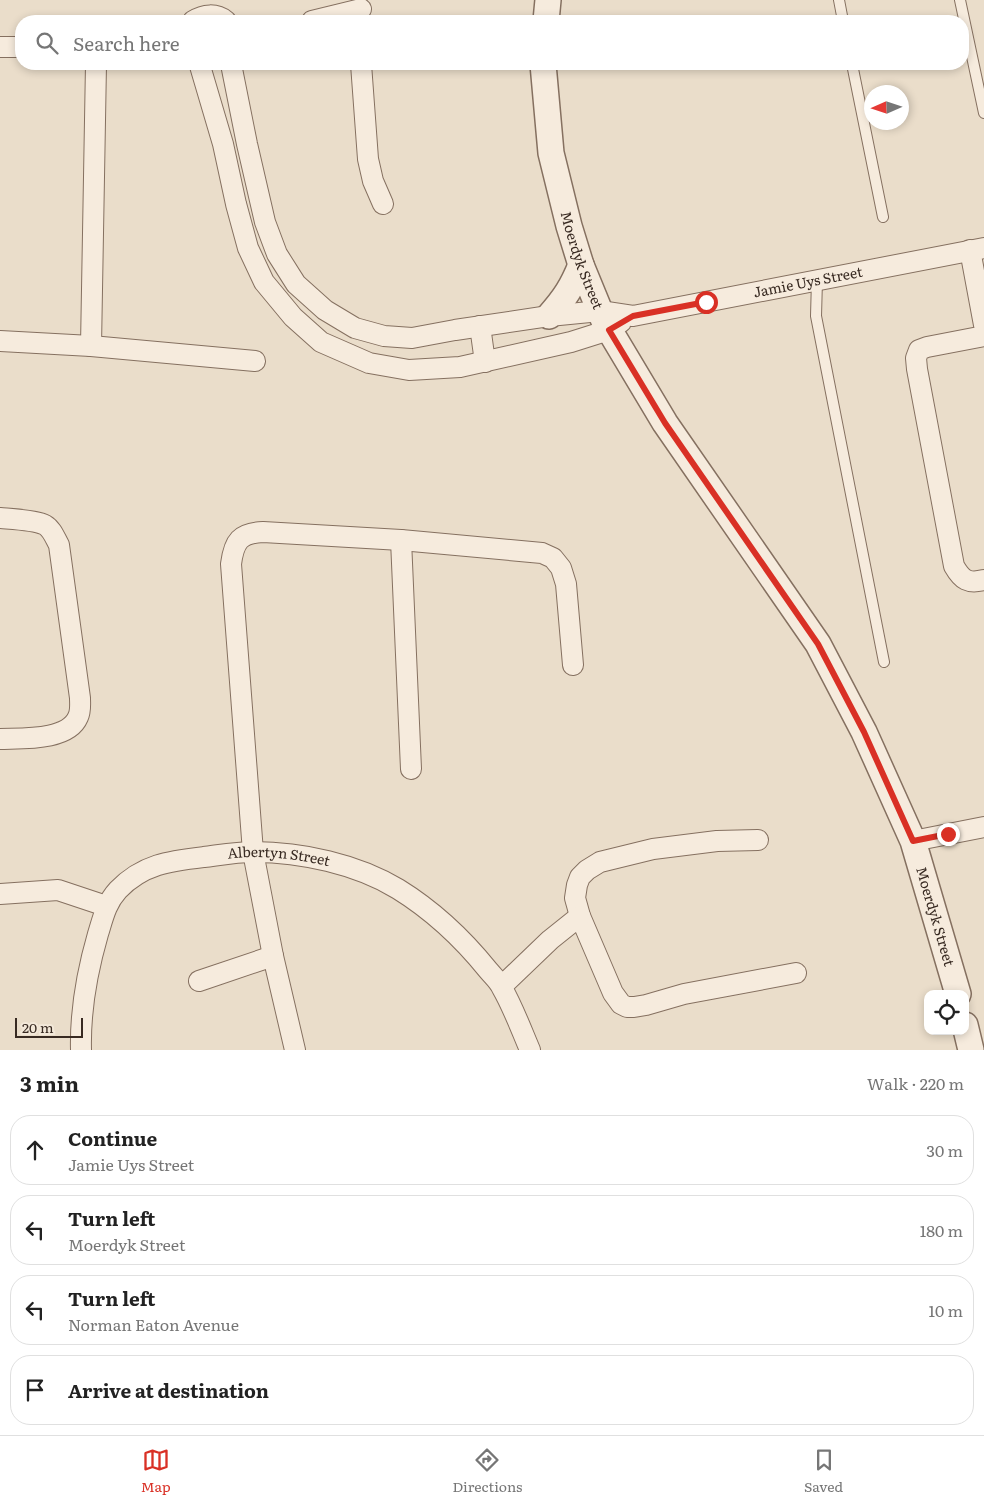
<!DOCTYPE html>
<html lang="en">
<head>
<meta charset="utf-8">
<style>
  body { margin:0; font-family:Literata,serif; background:#f6f6f6; color:#222 }
  .controls { position:absolute; right:15px; bottom:15px; display:grid; overflow:hidden; border-radius:10px; box-shadow:0 2px 8px #0003 }
  .controls button { width:45px; height:45px; display:grid; place-items:center; padding:0; border:0; border-bottom:1px solid #e0e0e0; background:#fff; color:#222; font:25px sans-serif }
  .compass { position:absolute; left:864px; top:85px; width:45px; height:45px; border-radius:50%; background:#fff; box-shadow:0 2px 8px #0003; rotate:267deg }
  .scale { position:absolute; left:15px; bottom:12px; width:68px; box-sizing:border-box; padding-left:5px; border:2px solid #382a22; border-top:0; font-size:14px; line-height:18px; white-space:nowrap; color:#382a22; -webkit-text-stroke:4px #f3e8d9; paint-order:stroke }
  .stop { position:absolute; width:15px; height:15px; margin:-11px; border:4px solid #d93025; border-radius:50%; background:#fff }
  .stop.end { background:#d93025; border-color:#fff; box-shadow:0 1px 5px #0008 }
  .list { margin:0; padding:0; list-style:none }
  h2 { display:flex; justify-content:space-between; align-items:center; height:65px; margin:0; padding:0 20px; font-size:21px }
  h2 small { font-size:16px; font-weight:400; color:#767676 }
  .list li { display:grid; grid-template-columns:32px 1fr auto; gap:15px; align-items:center; box-sizing:border-box; height:70px; margin:0 10px 10px; padding:0 10px; border:1px solid #e0e0e0; border-radius:20px }
  .list b { display:block; font-size:19px; white-space:nowrap }
  .list p { margin:0; font-size:16px; white-space:nowrap; color:#767676 }
  .list em { font-size:16px; font-style:normal; color:#767676 }
  .icon { flex:none; width:28px; height:28px; fill:none; stroke:currentColor; stroke-width:2; stroke-linecap:round; stroke-linejoin:round }
  .map { position:relative; flex:none; width:984px; height:1050px; overflow:hidden }
  .search { position:absolute; background:#fff; box-shadow:0 2px 8px #0003; left:15px; right:15px; top:15px; height:55px; display:flex; align-items:center; gap:12px; box-sizing:border-box; padding:0 18px; border-radius:20px; color:#767676; font-size:19px }
  .sheet { height:385px; background:#fff }
  nav { display:flex; justify-content:space-around; align-items:center; box-sizing:border-box; height:70px; border-top:1px solid #e0e0e0; background:#fff; font-size:14px; color:#767676 }
  nav a { display:grid; justify-items:center; gap:2px }
  nav .on { color:#d93025 }
  .map>svg:first-child { display:block }
  .lines { fill:none; stroke-linecap:round; stroke-linejoin:round }
  .service-casing { stroke:#857060; stroke-width:12 }
  .minor-casing { stroke:#857060; stroke-width:22 }
  .tertiary-casing { stroke:#857060; stroke-width:28 }
  .service { stroke:#f6ebdd; stroke-width:10 }
  .minor { stroke:#f6ebdd; stroke-width:20 }
  .tertiary { stroke:#f6ebdd; stroke-width:25 }
  .route { stroke:#d93025; stroke-width:6 }
  .labels { text-anchor:middle; stroke-width:4.5; stroke-linejoin:round; paint-order:stroke }
  .street-label { font-size:14px; fill:#382a22; stroke:#f3e8d9 }
</style>
</head>
<body>
<div class="map">
<svg width="984" height="1050" viewBox="0 0 984 1050">
  <rect width="100%" height="100%" fill="#eaddca"/>
  <g class="lines">
    <defs>
      <path id="service" d="M839,0L843,21
        M960,0L984,113
        M852,64L883,217
        M817,280L816,316L884,662"/>
      <g id="minor">
        <path d="M193,21C204,14 216,13 226,21"/>
        <path d="M312,21L361,9"/>
        <path d="M0,47H21"/>
        <path id="s1" d="M231,64L247,144L265,222L277,254L296,284L325,310L355,328L384,336L412,338L455,330L549,316L600,311L633,316L984,248"/>
        <path d="M361,64L368,159L373,181L383,204"/>
        <path d="M200,66L223,144L236,204L248,248L264,282L293,317L321,342L369,363L409,370L460,367L571,342L609,330L621,322"/>
        <path d="M970,250L984,325"/>
        <path d="M480,326L485,362"/>
        <path d="M984,336L927,347L919,350L916,358L917,369L954,566C962,580 968,584 984,580"/>
        <path d="M0,341L91,346L255,361"/>
        <path d="M91,346L96,64"/>
        <path d="M0,518C11,519 36,520 45,525C52,529 55,538 59,545L80,698C80,704 81,711 78,717C68,741 22,738 0,739"/>
        <path d="M401,540L411,769"/>
        <path d="M758,840L717,841L653,849L600,862L587,870L580,877L577,885L575,898L580,916L613,993L621,1004L627,1007H634L646,1005L684,994L796,973"/>
        <path d="M913,841L984,827"/>
        <path d="M0,894L58,890L106,906"/>
        <path d="M199,981L273,956"/>
        <path d="M502,986L550,940L580,916"/>
        <path id="s2" d="M81,1050C80,1010 87,972 98,934C103,918 106,903 118,890C143,864 170,861 204,857C220,855 237,852 253,852C301,852 357,864 398,889C432,910 463,939 488,970C493,976 499,981 502,988C513,1007 521,1029 530,1050"/>
        <path d="M295,1050L273,956L253,852L231,564C234,541 240,533 263,532L401,540L542,553L553,558L561,568L566,584L573,665"/>
      </g>
      <g id="tertiary">
        <path d="M546,21L548,0"/>
        <path id="s3" d="M543,64L551,153L569,226L581,265L604,321L665,423L818,644L864,732L913,841L958,994"/>
        <path d="M549,316C565,298 572,287 581,265"/>
        <path d="M965,1025L971,1050"/>
      </g>
    </defs>
    <use href="#service" class="service-casing"/>
    <use href="#minor" class="minor-casing"/>
    <use href="#tertiary" class="tertiary-casing"/>
    <use href="#service" class="service"/>
    <use href="#minor" class="minor"/>
    <use href="#tertiary" class="tertiary"/>
  </g>
  <g class="lines">
    <path class="route" d="M706,302L633,316L609,330L665,423L818,644L864,732L913,841L948,834"/>
  </g>
  <g class="labels">
    <g class="street-label">
      <text dy="5" stroke="none"><textPath href="#s3" startOffset="201">Moerdyk Street</textPath></text>
      <text dy="5" stroke="none"><textPath href="#s1" startOffset="765">Jamie Uys Street</textPath></text>
      <text dy="5" stroke="none"><textPath href="#s2" startOffset="336">Albertyn Street</textPath></text>
      <text dy="5" stroke="none"><textPath href="#s3" startOffset="951">Moerdyk Street</textPath></text>
    </g>
  </g>
</svg>
<div class="controls">
<button><svg class="icon" aria-label="locate" viewBox="0 0 24 24"><circle cx="12" cy="12" r="6"/><path d="M12 2v4M12 18v4M2 12h4M18 12h4"/></svg></button>
</div>
<svg class="compass" viewBox="-18 -18 36 36"><path d="M0-13l5 13h-10z" fill="#e53935"/><path d="M0 13l5-13h-10z" fill="#767676"/></svg>
<div class="scale">20 m</div>
<div class="stop" style="left:706px;top:302px"></div>
<div class="stop end" style="left:948px;top:834px"></div>
<div class="search"><svg class="icon" aria-label="search" viewBox="0 0 24 24"><circle cx="10" cy="10" r="6"/><path d="M15 15l6 6"/></svg>Search here</div>
</div>
<section class="sheet">
<h2>3 min<small>Walk · 220 m</small></h2>
<ul class="list">
<li><svg class="icon" aria-label="ahead" viewBox="0 0 24 24"><path d="M12 20V5M6 11l6-6 6 6"/></svg><div><b>Continue</b><p>Jamie Uys Street</p></div><em>30 m</em></li>
<li><svg class="icon" aria-label="left" viewBox="0 0 24 24"><path d="M17 20v-9H6M10 6l-5 5 5 5"/></svg><div><b>Turn left</b><p>Moerdyk Street</p></div><em>180 m</em></li>
<li><svg class="icon" aria-label="left" viewBox="0 0 24 24"><path d="M17 20v-9H6M10 6l-5 5 5 5"/></svg><div><b>Turn left</b><p>Norman Eaton Avenue</p></div><em>10 m</em></li>
<li><svg class="icon" aria-label="arrive" viewBox="0 0 24 24"><path d="M6 21V4h12l-3 4 3 4H6"/></svg><div><b>Arrive at destination</b></div></li>
</ul>
</section>
<nav>
<a class="on"><svg class="icon" aria-label="map" viewBox="0 0 24 24"><path d="M3 6l6-2 6 2 6-2v14l-6 2-6-2-6 2zM9 4v14M15 6v14"/></svg>Map</a>
<a><svg class="icon" aria-label="directions" viewBox="0 0 24 24"><path d="M12 3l9 9-9 9-9-9zM9 14v-3h6M13 9l2 2-2 2"/></svg>Directions</a>
<a><svg class="icon" aria-label="saved" viewBox="0 0 24 24"><path d="M7 4h10v16l-5-4-5 4z"/></svg>Saved</a>
</nav>
</body>
</html>
